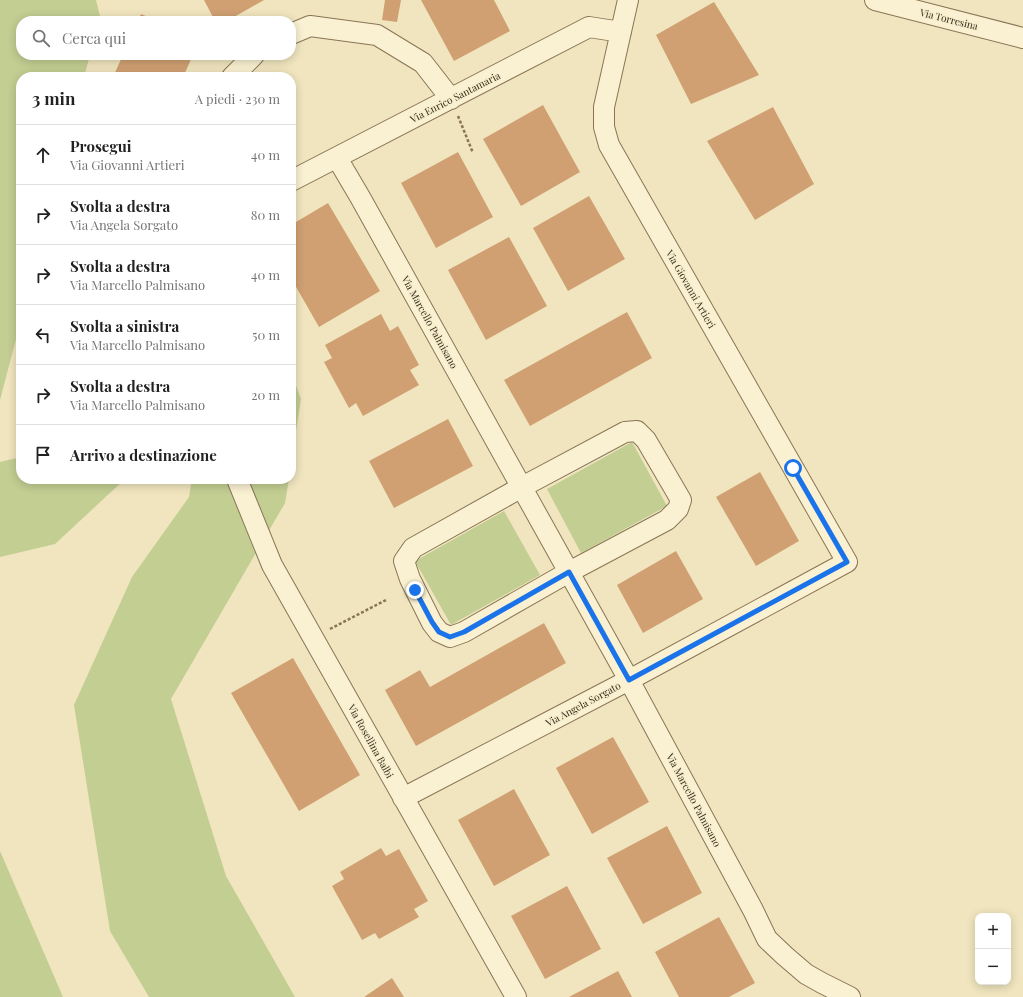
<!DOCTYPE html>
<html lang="it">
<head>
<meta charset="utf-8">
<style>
  body { margin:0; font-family:"Playfair Display",serif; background:#f2f2f2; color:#222 }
  .controls { position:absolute; right:12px; bottom:12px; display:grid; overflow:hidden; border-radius:8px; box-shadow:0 2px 10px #0003 }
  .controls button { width:36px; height:36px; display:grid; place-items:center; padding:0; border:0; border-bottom:1px solid #e0e0e0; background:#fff; color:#222; font:20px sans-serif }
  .stop { position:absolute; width:12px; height:12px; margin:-9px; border:3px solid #1a73e8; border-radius:50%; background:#fff }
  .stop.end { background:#1a73e8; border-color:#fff; box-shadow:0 1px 4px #0008 }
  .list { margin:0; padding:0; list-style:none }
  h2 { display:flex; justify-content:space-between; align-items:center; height:52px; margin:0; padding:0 16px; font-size:17px }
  h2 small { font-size:13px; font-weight:400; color:#767676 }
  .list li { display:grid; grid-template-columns:26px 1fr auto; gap:12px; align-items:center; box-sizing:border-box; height:60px; padding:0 16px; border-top:1px solid #e0e0e0 }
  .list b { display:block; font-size:15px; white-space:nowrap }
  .list p { margin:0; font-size:13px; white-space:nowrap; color:#767676 }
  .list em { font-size:13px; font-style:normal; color:#767676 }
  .icon { flex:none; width:22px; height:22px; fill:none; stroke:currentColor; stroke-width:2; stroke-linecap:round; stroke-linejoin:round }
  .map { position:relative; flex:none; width:1023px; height:997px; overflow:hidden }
  .search { position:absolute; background:#fff; box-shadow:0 2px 10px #0003; left:16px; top:16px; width:280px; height:44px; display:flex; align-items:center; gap:10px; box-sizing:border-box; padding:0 14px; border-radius:16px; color:#767676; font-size:15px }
  .panel { position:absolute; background:#fff; box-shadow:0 2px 10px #0003; left:16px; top:72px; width:280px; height:412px; border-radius:16px }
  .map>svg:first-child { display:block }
  .green { fill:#c3ce92 }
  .building { fill:#d0a072 }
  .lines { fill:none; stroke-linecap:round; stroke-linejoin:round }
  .street-casing { stroke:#897556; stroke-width:22 }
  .path { stroke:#897556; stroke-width:2.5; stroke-dasharray:3 2; stroke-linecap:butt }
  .street { stroke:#faf1d2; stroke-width:20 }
  .route { stroke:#1a73e8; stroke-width:5 }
  .labels { text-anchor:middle; stroke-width:3; stroke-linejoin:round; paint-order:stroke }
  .street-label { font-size:10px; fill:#382b1b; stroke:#f7eece }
</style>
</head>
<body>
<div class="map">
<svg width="1023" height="997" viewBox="0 0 1023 997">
  <rect width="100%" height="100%" fill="#f0e5be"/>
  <path class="green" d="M0,0H96L100,16L99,21H21V55H90L84,77H21V320L0,400Z
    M291,372L301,399L291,463Z
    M632,442L667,506L581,553L547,489Z
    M21,457V479H125L55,544L0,557V462Z
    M192,479H289L285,503L171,699L226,876L295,997H149L110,931L74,705L132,577L189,497Z
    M504,511L540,575L451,625L415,561Z
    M0,851L63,997H0Z"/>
  <path class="building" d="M204,0H264L227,21H215Z
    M385,0H401L397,22L382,20Z
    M421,0H494L510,31L454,61Z
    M714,2L759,75L691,104L656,35Z
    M141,14L157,21H138Z
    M123,55H193L183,77H113Z
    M543,105L580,172L521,206L483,139Z
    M773,107L814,184L755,220L707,141Z
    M458,152L493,217L436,248L401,183Z
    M589,196L625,259L568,291L533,228Z
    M328,203L380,291L319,327L291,278V225Z
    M509,237L547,306L486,340L448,270Z
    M627,312L652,358L530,426L504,380Z
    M381,314L390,331L398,326L419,365L410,370L419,385L363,416L356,403L349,408L324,362L332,358L325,345Z
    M448,419L473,466L394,508L369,461Z
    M760,472L799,541L756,566L716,497Z
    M676,551L703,599L643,633L617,585Z
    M544,623L566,663L416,746L385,690L420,670L430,687Z
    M293,658L360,775L299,811L231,693Z
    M613,737L649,802L592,834L556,768Z
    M514,789L550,855L494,886L458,820Z
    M667,826L702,893L643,924L607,858Z
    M381,848L386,856L399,849L428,901L414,909L419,917L379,939L375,933L362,940L332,886L344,879L340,872Z
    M567,886L601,949L545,979L511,916Z
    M719,917L755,983L729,997H679L655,952Z
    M618,971L632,997H569Z
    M392,978L404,997H364Z"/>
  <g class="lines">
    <defs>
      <path id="street" d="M875,0L1023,38
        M291,34L310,26L377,35L423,63L451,99
        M232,77L254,55
        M337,158L360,197L629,680L753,910L767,939L785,956L806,974L822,983L850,997
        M291,181L589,27L621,32
        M637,431L646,440L681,500L678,509L667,520L569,572L464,632L450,637L439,632L432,623L410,579L404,561L413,548L522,487L625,432Z
        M237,479L272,565L516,997
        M403,798L629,680L847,562L609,145L604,127V107L628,0"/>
    </defs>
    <use href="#street" class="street-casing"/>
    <path class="path" d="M458,116L473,153
      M330,629L386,600"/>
    <use href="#street" class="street"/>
  </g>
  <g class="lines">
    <path class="route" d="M415,590L432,622L439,632L450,637L464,632L569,572L629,680L847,562L793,468"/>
  </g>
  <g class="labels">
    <g class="street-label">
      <text transform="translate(949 19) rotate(14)" y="4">Via Torresina</text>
      <text transform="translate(455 97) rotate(-27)" y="4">Via Enrico Santamaria</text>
      <text transform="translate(691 289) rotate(60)" y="4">Via Giovanni Artieri</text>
      <text transform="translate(430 322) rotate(61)" y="4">Via Marcello Palmisano</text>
      <text transform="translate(583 704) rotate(-28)" y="4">Via Angela Sorgato</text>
      <text transform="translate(371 741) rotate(61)" y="4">Via Rosellina Balbi</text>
      <text transform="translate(694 800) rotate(62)" y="4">Via Marcello Palmisano</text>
    </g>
  </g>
</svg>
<div class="controls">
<button>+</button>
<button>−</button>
</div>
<div class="stop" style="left:793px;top:468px"></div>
<div class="stop end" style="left:415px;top:590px"></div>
<div class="search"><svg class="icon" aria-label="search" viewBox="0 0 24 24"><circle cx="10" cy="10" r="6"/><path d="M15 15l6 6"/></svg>Cerca qui</div>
<section class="panel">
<h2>3 min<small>A piedi · 230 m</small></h2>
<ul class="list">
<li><svg class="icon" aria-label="ahead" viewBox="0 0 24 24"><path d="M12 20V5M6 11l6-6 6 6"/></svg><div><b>Prosegui</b><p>Via Giovanni Artieri</p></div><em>40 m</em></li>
<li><svg class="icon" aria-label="right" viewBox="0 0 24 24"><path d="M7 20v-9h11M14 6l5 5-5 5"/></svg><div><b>Svolta a destra</b><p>Via Angela Sorgato</p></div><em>80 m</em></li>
<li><svg class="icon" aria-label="right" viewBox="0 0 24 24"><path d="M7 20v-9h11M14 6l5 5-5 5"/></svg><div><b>Svolta a destra</b><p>Via Marcello Palmisano</p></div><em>40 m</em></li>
<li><svg class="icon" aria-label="left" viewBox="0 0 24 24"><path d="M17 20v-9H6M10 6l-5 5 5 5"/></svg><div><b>Svolta a sinistra</b><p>Via Marcello Palmisano</p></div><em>50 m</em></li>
<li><svg class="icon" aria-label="right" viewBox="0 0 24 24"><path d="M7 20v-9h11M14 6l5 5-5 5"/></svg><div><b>Svolta a destra</b><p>Via Marcello Palmisano</p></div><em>20 m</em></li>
<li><svg class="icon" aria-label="arrive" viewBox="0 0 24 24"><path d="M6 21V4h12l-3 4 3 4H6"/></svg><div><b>Arrivo a destinazione</b></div></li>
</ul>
</section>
</div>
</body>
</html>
